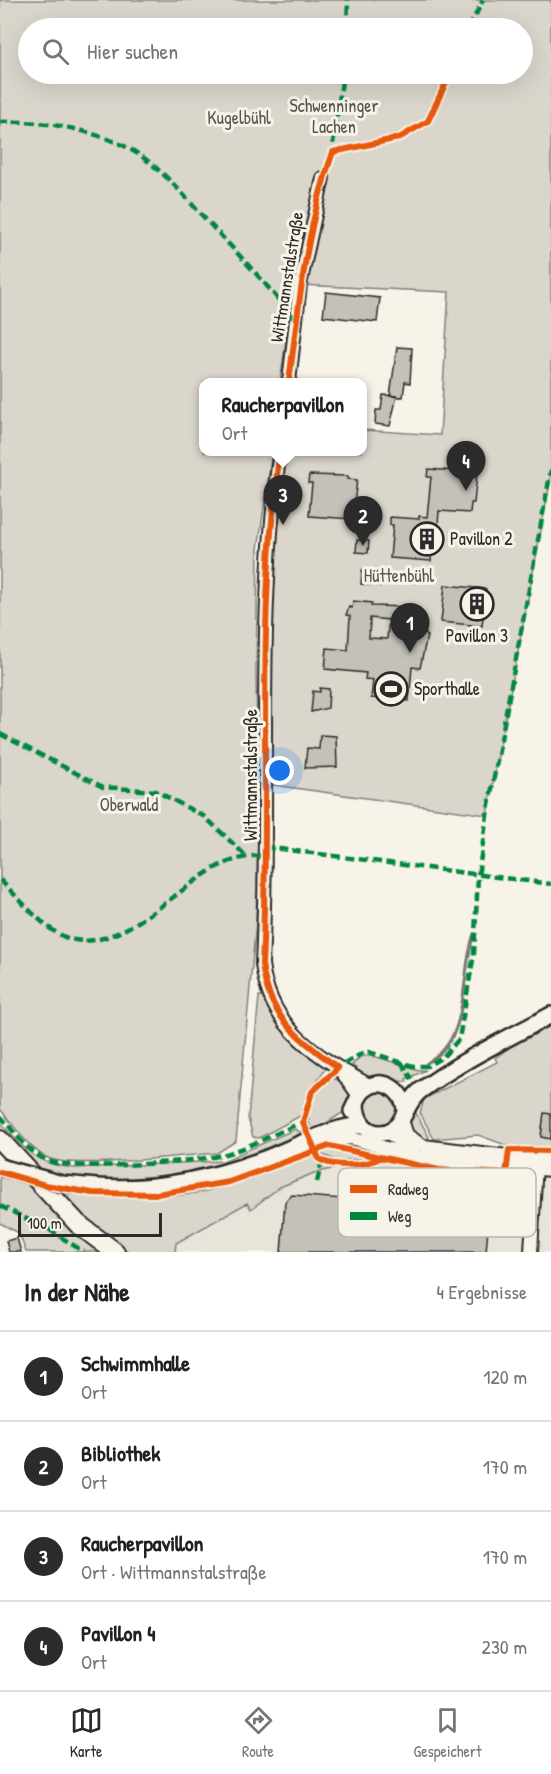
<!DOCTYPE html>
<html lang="de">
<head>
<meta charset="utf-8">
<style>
  body { margin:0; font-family:"Patrick Hand",sans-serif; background:#f6f6f6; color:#202124 }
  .scale { position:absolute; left:18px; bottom:15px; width:144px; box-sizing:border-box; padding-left:6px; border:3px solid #2b2b2b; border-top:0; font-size:16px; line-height:21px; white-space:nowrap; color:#2b2b2b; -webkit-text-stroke:4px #f7f3e8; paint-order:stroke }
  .you { position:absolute; left:280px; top:771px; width:21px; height:21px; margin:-15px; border:4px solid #fff; border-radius:50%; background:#1a73e8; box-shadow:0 0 0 9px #1a73e833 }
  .badge { display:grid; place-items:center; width:39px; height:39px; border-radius:50%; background:#2b2b2b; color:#fff; font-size:20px; font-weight:700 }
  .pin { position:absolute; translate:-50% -50px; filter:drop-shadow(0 2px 3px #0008) }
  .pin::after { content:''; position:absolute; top:32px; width:21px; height:18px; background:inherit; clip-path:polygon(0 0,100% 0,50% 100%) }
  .popup { position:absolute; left:199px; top:378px; width:168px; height:78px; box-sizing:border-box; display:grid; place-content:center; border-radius:12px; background:#fff; filter:drop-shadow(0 2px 4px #0005); font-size:20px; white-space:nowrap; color:#757577 }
  .popup b { font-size:22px; color:#202124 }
  .popup::after { content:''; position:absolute; left:50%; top:100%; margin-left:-12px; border:12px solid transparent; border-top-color:#fff }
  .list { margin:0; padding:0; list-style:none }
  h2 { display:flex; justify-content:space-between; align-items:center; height:78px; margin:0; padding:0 24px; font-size:26px }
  h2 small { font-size:20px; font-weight:400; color:#757577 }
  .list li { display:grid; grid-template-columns:39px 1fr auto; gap:18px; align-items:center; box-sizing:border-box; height:90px; padding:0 24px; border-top:2px solid #e0e0e0 }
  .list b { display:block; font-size:22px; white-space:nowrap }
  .list p { margin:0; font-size:20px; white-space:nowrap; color:#757577 }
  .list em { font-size:20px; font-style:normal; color:#757577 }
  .icon { flex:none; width:33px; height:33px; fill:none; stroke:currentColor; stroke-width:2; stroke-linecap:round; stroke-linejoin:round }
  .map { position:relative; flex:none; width:551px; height:1252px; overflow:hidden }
  .search { position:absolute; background:#fff; box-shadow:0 6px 24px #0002; left:18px; right:18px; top:18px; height:66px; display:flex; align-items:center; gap:15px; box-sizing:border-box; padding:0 21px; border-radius:33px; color:#757577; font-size:22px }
  .sheet { height:438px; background:#fff }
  nav { display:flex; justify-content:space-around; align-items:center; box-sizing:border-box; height:84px; border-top:2px solid #e0e0e0; background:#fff; font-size:16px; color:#757577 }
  nav a { display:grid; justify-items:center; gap:3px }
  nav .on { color:#2b2b2b }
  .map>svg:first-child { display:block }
  .built { fill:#e8e4da }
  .green { fill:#dad6cc; stroke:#82807c; stroke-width:1.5; fill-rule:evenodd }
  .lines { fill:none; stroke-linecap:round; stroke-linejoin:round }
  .stream { stroke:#7a7874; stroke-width:3 }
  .building { fill:#c4c1b9; stroke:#2b2b2b; stroke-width:1.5; fill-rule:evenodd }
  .minor-casing { stroke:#2b2b2b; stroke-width:16 }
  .tertiary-casing { stroke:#2b2b2b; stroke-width:20 }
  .primary-casing { stroke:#2b2b2b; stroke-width:22 }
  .minor { stroke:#f7f3e8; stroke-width:12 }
  .tertiary { stroke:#f7f3e8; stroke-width:15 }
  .primary { stroke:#f7f3e8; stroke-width:18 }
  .tertiary-bridge-casing { stroke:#2b2b2b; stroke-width:20; stroke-linecap:butt }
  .tertiary-bridge { stroke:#f7f3e8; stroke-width:15 }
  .quiet { stroke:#00873e; stroke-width:4.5; stroke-dasharray:9 4.5; stroke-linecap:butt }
  .cycleway-casing { stroke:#f7f3e8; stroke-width:10 }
  .cycleway { stroke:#e8590c; stroke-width:6 }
  .labels { text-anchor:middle; stroke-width:6; stroke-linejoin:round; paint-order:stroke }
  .park-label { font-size:18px; fill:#575653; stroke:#f7f3e8 }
  .street-label { font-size:18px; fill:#2b2b2b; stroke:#f7f3e8 }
  .poi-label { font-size:18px; fill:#2b2b2b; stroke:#f7f3e8; text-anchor:start }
  .key { fill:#f7f3e8; stroke:#bab7af; stroke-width:1.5 }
  .key-label { font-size:16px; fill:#2b2b2b }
</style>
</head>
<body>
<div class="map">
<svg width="551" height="1252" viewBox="0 0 551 1252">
  <rect width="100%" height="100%" fill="#f7f3e8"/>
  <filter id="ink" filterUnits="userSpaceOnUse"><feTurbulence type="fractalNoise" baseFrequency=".0167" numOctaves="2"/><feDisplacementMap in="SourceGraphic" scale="12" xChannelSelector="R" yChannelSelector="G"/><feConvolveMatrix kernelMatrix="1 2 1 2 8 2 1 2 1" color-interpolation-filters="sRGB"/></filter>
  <g filter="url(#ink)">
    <path class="built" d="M321,1160H352L551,1177V1252H168L171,1211Z"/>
    <path class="green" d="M0,0H551V477L487,815L266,784L280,452H362L363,430L440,435L449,292L300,285L320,192L294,284L280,382H204V452H272L258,549L256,670L258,841L256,921L236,1141L217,1153C182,1155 76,1170 48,1158C29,1150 13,1124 0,1109ZM28,28H522V74H28Z
      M259,996H263C276,1027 299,1044 325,1063L326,1068L312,1087L302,1115L259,1138L253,1137L248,1118Z
      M551,1024V1114H544L541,1137L551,1139V1149H517L478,1135L434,1139L420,1113L424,1099L497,1062L495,1058L515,1043Z
      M370,1055L419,1070H426L406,1079L407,1082L368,1078L352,1065L360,1057Z
      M332,1078L345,1083L351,1092L347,1110L317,1129L311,1130C305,1113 312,1082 332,1078Z
      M363 1108a17 17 0 1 1 34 0a17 17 0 1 1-34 0Z
      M418,1102L416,1113L429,1137L426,1142L410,1130L408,1118Z
      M0,1122C25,1149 35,1165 74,1168L223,1161L295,1129L302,1133L222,1167L180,1177L131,1181L45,1176L0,1134Z
      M330,1148L371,1158L338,1161L318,1153Z
      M314,1155C333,1174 363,1160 386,1161C405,1162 424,1167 442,1171V1174L449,1175V1172H489L492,1182L375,1173V1168H367L364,1171L336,1168L314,1173L280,1187L251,1209L247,1203L176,1243L175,1252H129L81,1213L62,1192C117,1199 172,1202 226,1186C256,1177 285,1166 314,1155Z
      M0,1174L33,1185L107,1252H26L19,1233L0,1223Z"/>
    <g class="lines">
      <path class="stream" d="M427,1063C472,1039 459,976 474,934"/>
    </g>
    <path class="building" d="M326,292L380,298L377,322L323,316Z
      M397,347L412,348L410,383L405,382L403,397L390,396Z
      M383,395L397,396L390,426L375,424L376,410H381Z
      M456,468L466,469V473L477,474L474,503H471L470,513L439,511L436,551L432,550L431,561L390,558L393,525H390V517L419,519V516L427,517L431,477H427L428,469L456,471Z
      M309,475L348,476V479L357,480L352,519L309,516L312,483H308Z
      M357,540L369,541L368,553L356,552Z
      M362,570L384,572L382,586L361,584Z
      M445,585L486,589L482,626L441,622Z
      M353,601L372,603L371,606L414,607L427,636L420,668L412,667L409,701L371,698L373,680L365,679L366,673L325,669L327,648L348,650L350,616L346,615L349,607L352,608ZM370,618L389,620L387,639L369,638Z
      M320,688L329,689L328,708L311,712L313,691L320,692Z
      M320,735L336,736L337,767L305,768L307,748L319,749Z
      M544,1113L551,1114V1139L541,1137Z
      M375,1173L492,1182L486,1252H281L285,1202L292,1195L343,1199L345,1181L374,1183Z
      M17,1238L21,1252H9L6,1241Z"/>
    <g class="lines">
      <defs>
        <path id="minor" d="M289,382L300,285L323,178
          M280,452C255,621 271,793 262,964C270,1030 318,1057 371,1086
          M341,1071L359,1096
          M402,1120L407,1135L423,1146L551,1161
          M387,1132L413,1150
          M322,1141L351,1138L418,1157L551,1170
          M531,1252L536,1163"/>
        <path id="tertiary" d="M356,1103C356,1121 367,1137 387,1132C405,1127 403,1105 420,1091C460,1061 507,1039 551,1015
          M352,1111C356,1104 358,1095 364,1090C382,1075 402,1090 405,1108
          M97,1187C153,1191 206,1180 259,1161C287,1152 337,1123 363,1126"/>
        <path id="primary" d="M0,1140L78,1224L115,1252"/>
      </defs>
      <use href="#minor" class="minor-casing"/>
      <use href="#tertiary" class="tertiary-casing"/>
      <use href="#primary" class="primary-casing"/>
      <use href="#minor" class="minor"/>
      <use href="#tertiary" class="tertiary"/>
      <use href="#primary" class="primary"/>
      <defs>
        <path id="tertiary-bridge" d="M0,1167L62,1184L97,1187"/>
      </defs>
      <use href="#tertiary-bridge" class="tertiary-bridge-casing"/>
      <use href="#tertiary-bridge" class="tertiary-bridge"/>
      <path class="quiet" d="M347,28L348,0
        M469,28L483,0
        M0,122C39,120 84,128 120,144C156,160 183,195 209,223C239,255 270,287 296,322
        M331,157L343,74
        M0,734L103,787L156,791L205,817L246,856
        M265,847L551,884
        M0,880C17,896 38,922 57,933C109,965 173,890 217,867C233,859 248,856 265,855
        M401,1062L412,1079
        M333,1071L366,1051L413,1066H427L443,1057L459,1039L474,954L478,876L487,815L551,470
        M0,1116C14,1131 27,1151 46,1160C68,1172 190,1162 218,1156C247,1149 275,1133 303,1122
        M317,1182L322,1161
        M0,1206L50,1230L84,1252"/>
      <defs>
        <path id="cycleway" d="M289,382C299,305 306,226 333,152L399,138L428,121L450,74
          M280,452C255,621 271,793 262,964C269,1019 297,1036 338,1068L312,1092L303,1122L319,1159C333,1168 366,1166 380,1158
          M0,1172L45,1185L92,1193L157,1194L229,1182L329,1146L439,1170L506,1174L509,1150L551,1151"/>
      </defs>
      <use href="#cycleway" class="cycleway-casing"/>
      <use href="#cycleway" class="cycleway"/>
    </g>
  </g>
  <defs>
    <symbol id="building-ring" viewBox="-11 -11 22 22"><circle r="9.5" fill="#f7f3e8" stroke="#2b2b2b" stroke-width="1.5"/><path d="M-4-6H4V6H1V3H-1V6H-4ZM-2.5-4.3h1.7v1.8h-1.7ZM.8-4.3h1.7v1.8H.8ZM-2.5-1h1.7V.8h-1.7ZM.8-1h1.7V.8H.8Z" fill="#2b2b2b"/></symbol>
    <symbol id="stadium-ring" viewBox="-11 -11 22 22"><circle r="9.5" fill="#f7f3e8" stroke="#2b2b2b" stroke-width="1.5"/><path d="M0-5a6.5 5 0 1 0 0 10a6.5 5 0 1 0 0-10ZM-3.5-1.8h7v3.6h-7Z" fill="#2b2b2b"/></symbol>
  </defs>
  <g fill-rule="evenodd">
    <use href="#building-ring" x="408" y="520" width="38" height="38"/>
    <use href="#building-ring" x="458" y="585" width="38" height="38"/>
    <use href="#stadium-ring" x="372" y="670" width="38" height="38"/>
  </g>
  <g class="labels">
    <g class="park-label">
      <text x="334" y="112">Schwenninger<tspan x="334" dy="21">Lachen</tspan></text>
      <text x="239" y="124">Kugelbühl</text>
      <text x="399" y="582">Hüttenbühl</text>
      <text x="129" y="811">Oberwald</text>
    </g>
    <g class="street-label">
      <text transform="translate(287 277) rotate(-81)" y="6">Wittmannstalstraße</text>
      <text transform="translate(251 775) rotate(-90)" y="6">Wittmannstalstraße</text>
    </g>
    <g class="poi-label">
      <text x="450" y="545">Pavillon 2</text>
      <text x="477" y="642" text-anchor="middle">Pavillon 3</text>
      <text x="414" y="695">Sporthalle</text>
    </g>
  </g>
  <rect x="338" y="1168" width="198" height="69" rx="9" class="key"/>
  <rect x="350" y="1185" width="27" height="8" fill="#e8590c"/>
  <rect x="350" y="1212" width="27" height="8" fill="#00873e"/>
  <g class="key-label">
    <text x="388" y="1195">Radweg</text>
    <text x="388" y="1222">Weg</text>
  </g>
</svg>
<div class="scale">100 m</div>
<div class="you"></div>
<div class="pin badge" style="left:410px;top:653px">1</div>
<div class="pin badge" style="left:363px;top:546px">2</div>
<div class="pin badge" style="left:283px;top:525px">3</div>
<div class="popup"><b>Raucherpavillon</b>Ort</div>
<div class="pin badge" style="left:466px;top:491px">4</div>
<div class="search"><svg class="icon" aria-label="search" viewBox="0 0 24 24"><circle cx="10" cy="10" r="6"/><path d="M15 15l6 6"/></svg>Hier suchen</div>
</div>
<section class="sheet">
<h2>In der Nähe<small>4 Ergebnisse</small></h2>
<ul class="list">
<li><span class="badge">1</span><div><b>Schwimmhalle</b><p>Ort</p></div><em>120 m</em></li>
<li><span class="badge">2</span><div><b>Bibliothek</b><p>Ort</p></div><em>170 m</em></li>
<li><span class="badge">3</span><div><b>Raucherpavillon</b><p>Ort · Wittmannstalstraße</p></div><em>170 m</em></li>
<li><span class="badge">4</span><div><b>Pavillon 4</b><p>Ort</p></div><em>230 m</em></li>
</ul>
</section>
<nav>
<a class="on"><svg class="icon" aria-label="map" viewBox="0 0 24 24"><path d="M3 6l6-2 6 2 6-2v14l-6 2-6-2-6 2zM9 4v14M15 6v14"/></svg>Karte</a>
<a><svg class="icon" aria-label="directions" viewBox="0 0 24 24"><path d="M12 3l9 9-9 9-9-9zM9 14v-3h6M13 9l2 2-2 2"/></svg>Route</a>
<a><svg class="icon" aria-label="saved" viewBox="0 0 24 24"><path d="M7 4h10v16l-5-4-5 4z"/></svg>Gespeichert</a>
</nav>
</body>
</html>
